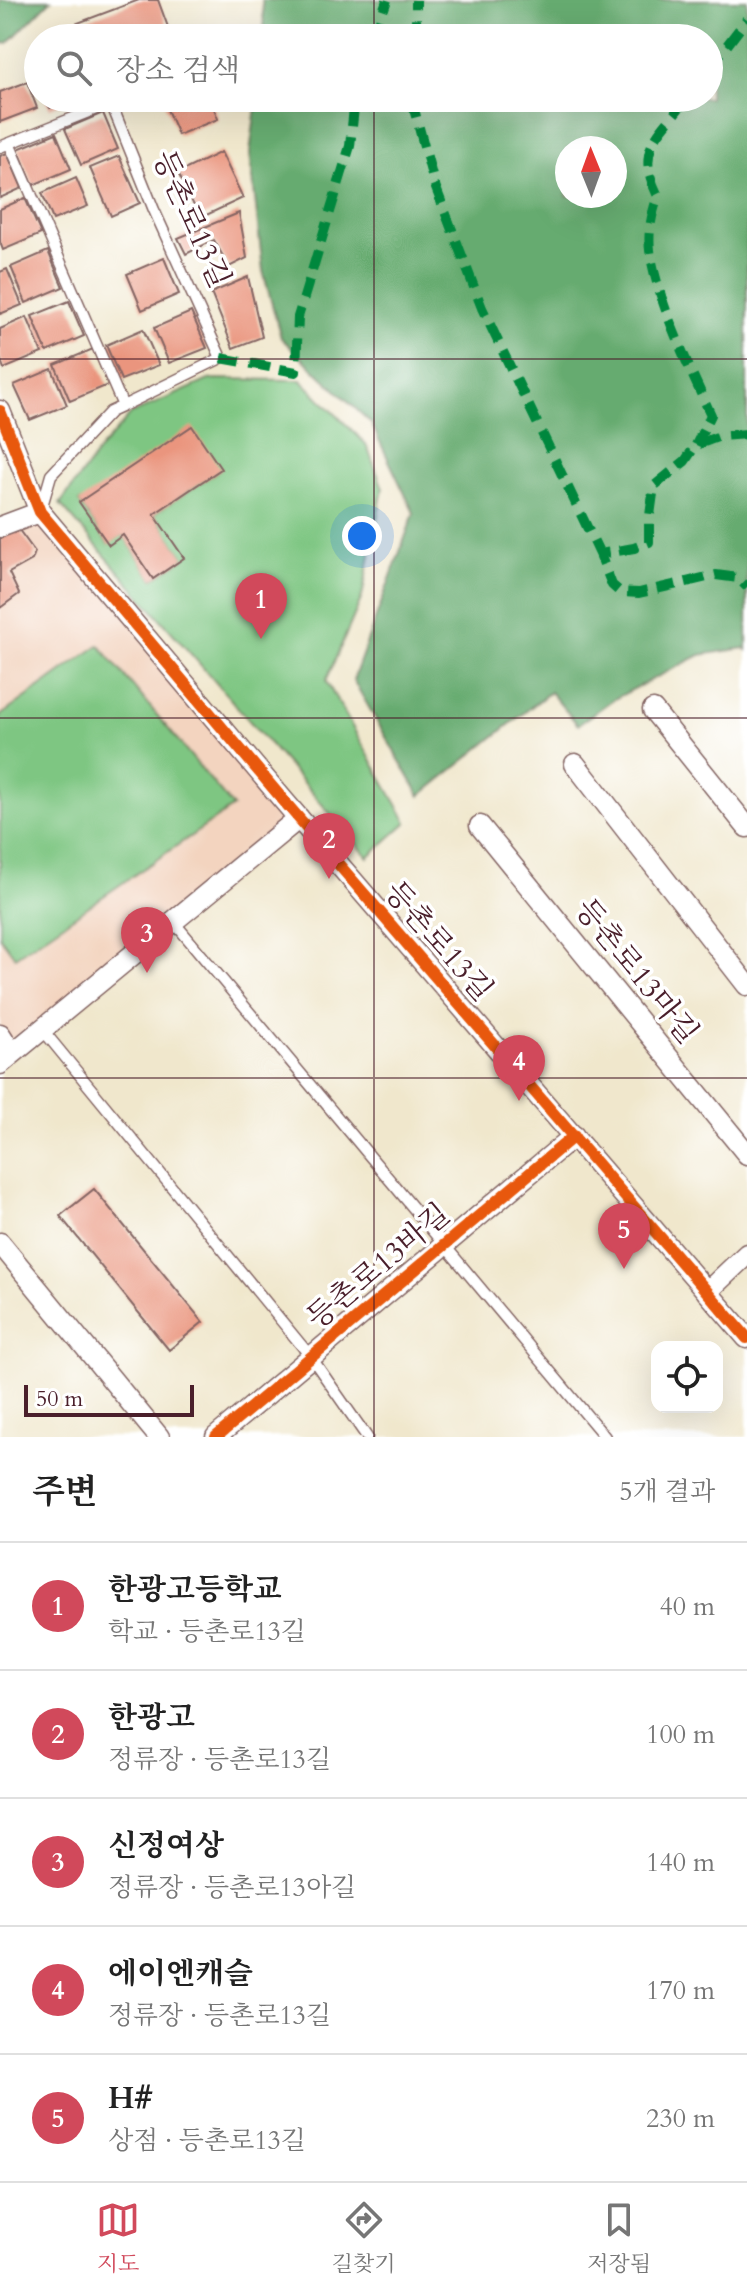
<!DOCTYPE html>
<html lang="ko">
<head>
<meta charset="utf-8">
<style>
  body { margin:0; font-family:Cardo,"Noto Serif KR",serif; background:#f6f6f6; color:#222 }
  .controls { position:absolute; right:24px; bottom:24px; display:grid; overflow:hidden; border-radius:16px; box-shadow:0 8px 32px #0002 }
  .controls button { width:72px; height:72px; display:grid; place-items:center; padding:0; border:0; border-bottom:2px solid #e0e0e0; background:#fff; color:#222; font:40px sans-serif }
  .compass { position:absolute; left:555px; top:136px; width:72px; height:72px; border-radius:50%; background:#fff; box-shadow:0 8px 32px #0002; rotate:359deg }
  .scale { position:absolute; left:24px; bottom:20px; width:170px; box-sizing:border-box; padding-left:8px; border:4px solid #4a1f2b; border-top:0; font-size:22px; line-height:28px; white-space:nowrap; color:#4a1f2b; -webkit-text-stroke:6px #fff; paint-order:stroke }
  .you { position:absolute; left:362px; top:536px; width:28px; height:28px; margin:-20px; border:6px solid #fff; border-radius:50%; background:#1a73e8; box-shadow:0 0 0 12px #1a73e833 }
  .badge { display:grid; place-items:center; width:52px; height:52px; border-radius:50%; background:#d1495b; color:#fff; font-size:26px; font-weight:700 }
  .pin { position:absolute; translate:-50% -66px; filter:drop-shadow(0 2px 4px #0008) }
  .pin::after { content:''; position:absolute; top:42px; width:28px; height:24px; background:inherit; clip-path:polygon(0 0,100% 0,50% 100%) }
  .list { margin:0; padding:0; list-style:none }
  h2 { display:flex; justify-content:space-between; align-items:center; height:104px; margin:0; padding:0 32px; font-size:34px }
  h2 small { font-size:26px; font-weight:400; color:#767676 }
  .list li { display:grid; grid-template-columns:52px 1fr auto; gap:24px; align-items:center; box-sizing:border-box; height:128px; padding:0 32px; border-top:2px solid #e0e0e0 }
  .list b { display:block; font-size:30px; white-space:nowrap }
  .list p { margin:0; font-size:26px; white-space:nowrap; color:#767676 }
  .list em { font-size:26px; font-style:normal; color:#767676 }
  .icon { flex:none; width:44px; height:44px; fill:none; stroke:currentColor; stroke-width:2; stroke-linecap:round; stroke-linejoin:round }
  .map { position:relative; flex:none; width:747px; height:1437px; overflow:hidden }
  .search { position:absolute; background:#fff; box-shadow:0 8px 32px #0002; left:24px; right:24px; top:24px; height:88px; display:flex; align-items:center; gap:20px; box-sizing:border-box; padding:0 28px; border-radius:44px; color:#767676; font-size:30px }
  .sheet { height:744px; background:#fff }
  nav { display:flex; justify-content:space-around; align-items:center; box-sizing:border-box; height:112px; border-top:2px solid #e0e0e0; background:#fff; font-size:22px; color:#767676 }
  nav a { display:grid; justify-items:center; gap:4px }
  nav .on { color:#d1495b }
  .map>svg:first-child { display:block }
  .built { fill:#f3d4bf }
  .green { fill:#7ec682; stroke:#647256; stroke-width:2; fill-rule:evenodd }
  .forest { fill:#66ab70; stroke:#58654e; stroke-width:2; fill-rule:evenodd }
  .building { fill:#ea957e }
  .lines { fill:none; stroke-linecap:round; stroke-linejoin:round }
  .service-casing { stroke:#846563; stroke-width:13 }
  .minor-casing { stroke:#846563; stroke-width:23 }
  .service { stroke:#fff; stroke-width:10 }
  .minor { stroke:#fff; stroke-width:20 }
  .quiet { stroke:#00873e; stroke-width:10; stroke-dasharray:20 10; stroke-linecap:butt }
  .cycleway-casing { stroke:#fff; stroke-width:17 }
  .cycleway { stroke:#e8590c; stroke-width:12 }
  .grid { fill:none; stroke:#4a1f2b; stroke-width:2; stroke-opacity:0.55 }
  .labels { text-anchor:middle; stroke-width:7; stroke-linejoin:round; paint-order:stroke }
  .street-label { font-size:30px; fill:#4a1f2b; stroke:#fff }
</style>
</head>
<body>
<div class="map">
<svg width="747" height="1437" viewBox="0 0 747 1437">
  <rect width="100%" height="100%" fill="#fff"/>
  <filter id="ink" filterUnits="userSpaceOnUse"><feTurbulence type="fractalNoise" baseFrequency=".0125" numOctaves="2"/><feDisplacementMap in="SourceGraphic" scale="16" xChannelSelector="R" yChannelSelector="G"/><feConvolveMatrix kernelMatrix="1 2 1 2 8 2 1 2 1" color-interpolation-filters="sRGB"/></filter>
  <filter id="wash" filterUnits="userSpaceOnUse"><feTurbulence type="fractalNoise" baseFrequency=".006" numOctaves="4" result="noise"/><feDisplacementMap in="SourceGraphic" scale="32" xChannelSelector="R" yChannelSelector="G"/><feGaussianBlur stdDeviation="1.8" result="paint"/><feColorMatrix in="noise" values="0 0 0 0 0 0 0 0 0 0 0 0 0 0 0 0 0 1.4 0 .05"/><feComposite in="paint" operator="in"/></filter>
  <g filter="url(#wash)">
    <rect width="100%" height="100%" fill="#f0e7cc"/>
    <path class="built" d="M40,512L299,818L0,1064V527Z"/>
    <path class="green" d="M211,379L301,380L366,444L383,488L362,597L326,681L407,822L368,857L60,504L101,448L131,414ZM221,469L154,514L184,558L153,579L123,535L108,544L79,502Z
      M99,645L233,807L15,957L0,937V716Z"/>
    <path class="forest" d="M0,0H51L8,43L0,44Z
      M262,0H747V650L745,648L700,655L612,700L578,725L550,692L420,796L353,680L414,513L371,423L281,338L263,271L250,153L257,98H709V38H265ZM567,148H615V196H567Z"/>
    <g id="blocks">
      <path class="building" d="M139,0H158L172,38H80L75,24Z
        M27,82L37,108L0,122V92Z
        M45,98H73L50,108Z
        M182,98H210L218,119L178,135L165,105Z
        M103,113L118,149L81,165L65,129Z
        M56,133L71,169L33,185L18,149Z
        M221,152L243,198L200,218L178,173Z
        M7,153L22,188L0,198V156Z
        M119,156L140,203L111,216L90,168Z
        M76,178L88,206L53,220L42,193Z
        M25,198L41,234L3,250L0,242V209Z
        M239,213L247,258L229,267L214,240L186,254L178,238Z
        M48,251L63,287L26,303L11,267Z
        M164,258L179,294L142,310L127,274Z
        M7,269L22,305L0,314V272Z
        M248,277L262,337L233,348L211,293Z
        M69,301L84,336L47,352L32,316Z
        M191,312L207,348L169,363L154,328Z
        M27,317L42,353L4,369L0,358V329Z
        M143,329L159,365L121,380L106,345Z
        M93,349L108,385L70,401L55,365Z
        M52,369L67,405L30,420L14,385Z
        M192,426L221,469L154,514L184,558L153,579L123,535L109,545L79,502Z
        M16,526L35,552L32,560L9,573L19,594L0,608V534Z
        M94,1189L203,1322L169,1350L60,1216Z"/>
    </g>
  </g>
  <g filter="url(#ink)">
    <use href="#blocks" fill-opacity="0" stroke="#846563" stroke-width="2"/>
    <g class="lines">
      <defs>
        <path id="service" d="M9,143L123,406L110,412L51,475L42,506
          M0,147L111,103L154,210L221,358L123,406
          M173,921L605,1437
          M42,1029L311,1357L367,1437"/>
        <path id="minor" d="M0,411L40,512L284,801L747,1338
          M0,527L40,512
          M653,710L747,827
          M575,764L747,985
          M480,826L747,1154
          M0,1034L12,1053
          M0,1064L299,818
          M0,1243L159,1437
          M707,1292L747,1254
          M216,1437L574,1136"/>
      </defs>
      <use href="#service" class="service-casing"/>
      <use href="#minor" class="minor-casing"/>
      <use href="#service" class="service"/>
      <use href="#minor" class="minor"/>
      <path class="quiet" d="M374,38L387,0
        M413,38L416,21V0
        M709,69L747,19
        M411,98L434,183L482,308L600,554
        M687,98C659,135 634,148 658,196C651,215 647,236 651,257C661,310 689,367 711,415L696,445
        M221,358L296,372L298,317L350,146L355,98
        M747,434L720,436L696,445L685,461L654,486L649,523V542L634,548L600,554L612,585L620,592L639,593L716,575L738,578L747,587"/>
      <defs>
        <path id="cycleway" d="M0,411L40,512L284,801L747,1338
          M216,1437L574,1136"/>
      </defs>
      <use href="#cycleway" class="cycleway-casing"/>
      <use href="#cycleway" class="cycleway"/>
    </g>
  </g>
  <path class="grid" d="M374,0V38M374,98V1437M0,359H747M0,718H747M0,1078H747"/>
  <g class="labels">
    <g class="street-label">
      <text transform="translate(192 219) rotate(66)" y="10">등촌로13길</text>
      <text transform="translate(439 941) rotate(49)" y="10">등촌로13길</text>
      <text transform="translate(637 971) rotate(51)" y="10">등촌로13마길</text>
      <text transform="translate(378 1266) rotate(-40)" y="10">등촌로13바길</text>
    </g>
  </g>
</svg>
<div class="controls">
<button><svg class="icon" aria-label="locate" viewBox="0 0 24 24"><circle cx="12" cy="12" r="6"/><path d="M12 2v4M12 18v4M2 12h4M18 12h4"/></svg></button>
</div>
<svg class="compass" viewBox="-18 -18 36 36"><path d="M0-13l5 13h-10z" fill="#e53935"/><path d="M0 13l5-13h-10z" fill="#767676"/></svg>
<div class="scale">50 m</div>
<div class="you"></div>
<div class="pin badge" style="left:261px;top:639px">1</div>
<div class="pin badge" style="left:329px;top:879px">2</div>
<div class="pin badge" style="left:147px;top:973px">3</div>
<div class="pin badge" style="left:519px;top:1101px">4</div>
<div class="pin badge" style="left:624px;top:1269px">5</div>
<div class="search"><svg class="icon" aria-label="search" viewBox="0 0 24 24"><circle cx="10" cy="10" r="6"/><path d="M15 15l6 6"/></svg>장소 검색</div>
</div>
<section class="sheet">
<h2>주변<small>5개 결과</small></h2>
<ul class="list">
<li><span class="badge">1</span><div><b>한광고등학교</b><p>학교 · 등촌로13길</p></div><em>40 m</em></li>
<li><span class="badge">2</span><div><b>한광고</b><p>정류장 · 등촌로13길</p></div><em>100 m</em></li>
<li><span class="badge">3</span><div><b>신정여상</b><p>정류장 · 등촌로13아길</p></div><em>140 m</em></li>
<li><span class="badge">4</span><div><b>에이엔캐슬</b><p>정류장 · 등촌로13길</p></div><em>170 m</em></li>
<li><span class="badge">5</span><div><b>H#</b><p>상점 · 등촌로13길</p></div><em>230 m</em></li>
</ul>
</section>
<nav>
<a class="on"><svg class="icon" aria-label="map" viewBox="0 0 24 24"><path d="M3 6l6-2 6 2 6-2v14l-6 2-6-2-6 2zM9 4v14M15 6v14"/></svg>지도</a>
<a><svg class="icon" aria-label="directions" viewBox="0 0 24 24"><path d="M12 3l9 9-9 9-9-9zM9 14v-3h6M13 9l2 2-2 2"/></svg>길찾기</a>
<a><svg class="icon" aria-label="saved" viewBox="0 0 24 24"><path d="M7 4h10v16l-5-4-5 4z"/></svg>저장됨</a>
</nav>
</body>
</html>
